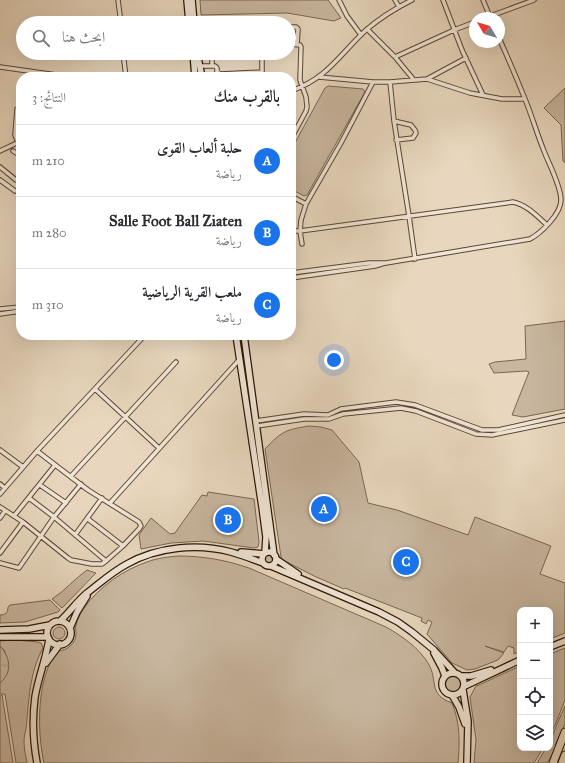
<!DOCTYPE html>
<html lang="ar">
<head>
<meta charset="utf-8">
<style>
  body { margin:0; font-family:"IM FELL Great Primer",Amiri,serif; background:#f2f2f3; color:#2b2b33; direction:rtl }
  .controls { position:absolute; right:12px; bottom:12px; display:grid; overflow:hidden; border-radius:8px; box-shadow:0 4px 16px #0002 }
  .controls button { width:36px; height:36px; display:grid; place-items:center; padding:0; border:0; border-bottom:1px solid #e1e1e2; background:#fff; color:#2b2b33; font:20px sans-serif }
  .compass { position:absolute; left:469px; top:12px; width:36px; height:36px; border-radius:50%; background:#fff; box-shadow:0 4px 16px #0002; rotate:308deg }
  .you { position:absolute; left:334px; top:360px; width:14px; height:14px; margin:-10px; border:3px solid #fff; border-radius:50%; background:#1a73e8; box-shadow:0 0 0 6px #1a73e833 }
  .badge { display:grid; place-items:center; width:26px; height:26px; border-radius:50%; background:#1a73e8; color:#fff; font-size:13px; font-weight:700 }
  .pin { position:absolute; translate:-50% -50%; border:2px solid #fff; box-shadow:0 1px 4px #0006 }
  .list { margin:0; padding:0; list-style:none }
  h2 { display:flex; justify-content:space-between; align-items:center; height:52px; margin:0; padding:0 16px; font-size:17px }
  h2 small { font-size:13px; font-weight:400; color:#7c7c81 }
  .list li { display:grid; grid-template-columns:26px 1fr auto; gap:12px; align-items:center; box-sizing:border-box; height:72px; padding:0 16px; border-top:1px solid #e1e1e2 }
  .list b { display:block; font-size:15px; white-space:nowrap }
  .list p { margin:0; font-size:13px; white-space:nowrap; color:#7c7c81 }
  .list em { font-size:13px; font-style:normal; color:#7c7c81 }
  .icon { flex:none; width:22px; height:22px; fill:none; stroke:currentColor; stroke-width:2; stroke-linecap:round; stroke-linejoin:round }
  .map { position:relative; flex:none; width:565px; height:763px; overflow:hidden; direction:ltr }
  .search { position:absolute; background:#fff; box-shadow:0 4px 16px #0002; left:16px; top:16px; width:280px; height:44px; display:flex; align-items:center; gap:10px; box-sizing:border-box; padding:0 14px; border-radius:22px; color:#7c7c81; font-size:15px }
  .panel { position:absolute; background:#fff; box-shadow:0 4px 16px #0002; left:16px; top:72px; width:280px; height:268px; border-radius:16px; direction:rtl }
  .map>svg:first-child { display:block }
  .grass { fill:#c8b69f; stroke:#7a6652 }
  .park { fill:url(#park-tufts); stroke:#7a6652 }
  .lines { fill:none; stroke-linecap:round; stroke-linejoin:round }
  .street-casing { stroke:#5a4634; stroke-width:5.5 }
  .secondary-casing { stroke:#2b1506; stroke-width:8 }
  .highway-casing { stroke:#2b1506; stroke-width:9 }
  .street { stroke:#f0e5d5; stroke-width:3.5 }
  .secondary { stroke:#f0e5d5; stroke-width:5.5 }
  .highway { stroke:#e8d7be; stroke-width:7 }
</style>
</head>
<body>
<div class="map">
<svg width="565" height="763" viewBox="0 0 565 763">
  <defs>
    <pattern id="park-tufts" width="24" height="20" patternUnits="userSpaceOnUse"><rect width="24" height="20" fill="#c8b69f"/><path d="M3 7l-1-3M5 7V3M7 7l1-3M15 17l-1-3M17 17v-4M19 17l1-3" fill="none" stroke="#ac9c87"/></pattern>
  </defs>
  <rect width="100%" height="100%" fill="#e8d7be"/>
  <filter id="stains"><feTurbulence type="fractalNoise" baseFrequency=".005" numOctaves="4"/><feColorMatrix values="0 0 0 0 .2 0 0 0 0 .09 0 0 0 0 .02 0 0 0 .5 -.17"/></filter>
  <radialGradient id="worn" r=".72"><stop offset=".6" stop-color="#630" stop-opacity="0"/><stop offset="1" stop-color="#630" stop-opacity=".3"/></radialGradient>
  <path class="grass" d="M200,0H328L341,18L334,21L287,13L201,15Z
    M328,86L363,89L365,92L307,195L304,196L291,189V150L325,88Z
    M565,88V163L563,161L561,125L544,108Z
    M565,321V409L523,417L512,415L529,372L526,371L494,373L489,364L495,362L526,359L525,326Z
    M309,426L321,427L332,430L359,462L368,503L397,510L468,535L475,517L551,546L540,574L565,583V633L550,639V610H520V651L514,654V648L508,646L504,652L485,646L504,653L498,660L475,669L467,670L452,663L427,634L432,622L428,620L426,624L421,621L422,618L345,588L344,589L314,576L283,560L281,557L265,449C282,431 285,430 309,426Z
    M208,492L254,499L259,542L258,547L254,548L203,541L171,543L141,549L139,535L151,518L170,534L175,533L202,495L207,496Z
    M263.5 559a5.5 5.5 0 1 1 11 0a5.5 5.5 0 1 1-11 0Z
    M178,556C203,556 226,560 249,568L386,627C402,636 419,648 428,663C439,681 427,694 452,703C460,722 460,742 458,763H44C37,732 36,676 58,651C67,651 76,643 76,634C76,630 75,628 76,625C77,619 81,613 84,608C99,587 123,570 147,562C157,558 168,557 178,556Z
    M87,570L96,573L62,608L52,599C65,591 74,579 87,570Z
    M50,600L60,610L58,612L25,622L0,623V615C6,615 8,612 8,607L10,605Z
    M53 633a6 6 0 1 1 12 0a6 6 0 1 1-12 0Z
    M15,640L38,642L41,643L43,648C29,674 29,701 26,729C25,733 24,737 24,742C24,749 26,756 27,763H16L5,694H0V683L3,680L5,651L0,646V641Z
    M565,648V700L556,723L550,735V654Z
    M520,666V748H543L534,763H474L476,740L470,697L476,686L479,685Z
    M445 684a8 8 0 1 1 16 0a8 8 0 1 1-16 0Z
    M2,695L13,763H0V696Z
    M565,706V724L555,745L557,747L547,763H537L546,748H550C550,737 560,718 565,706Z"/>
  <path class="park" d="M0,646C10,657 13,672 0,683Z"/>
  <g class="lines">
    <defs>
      <path id="street" d="M118,0L121,23
        M339,0L347,16L361,35
        M395,0L399,7
        M443,0L462,50L483,95
        M483,0L490,17
        M485,18L534,0
        M289,27H296L298,29L297,45
        M367,29L395,57L414,80
        M289,44L300,45L301,47L300,80L306,97L307,107L306,111L291,139
        M123,53L126,77
        M198,54H212L261,57
        M212,54V65
        M395,57L454,30L475,22
        M200,66H215L217,68V72L221,74L262,72
        M0,67L71,77
        M262,77V53
        M319,77L373,82H390L427,79L470,93L502,99H525
        M427,79L466,58
        M390,82L394,121L411,125L415,130L416,133L413,138L396,140
        M291,91C328,78 339,55 366,30C380,18 396,8 412,0
        M17,109L15,135L18,143
        M394,121L409,216L415,259
        M0,151L21,141
        M13,151L21,156
        M0,167L16,180L21,182
        M0,180L15,191
        M291,196L306,204
        M291,231H300L513,202C527,205 537,216 547,225
        M302,244L300,231L301,220L306,204L341,143L373,82
        M291,273L369,263H386L530,239C541,233 561,214 561,200C561,186 549,164 544,151C537,134 532,116 525,99C517,79 508,58 499,38
        M291,278L375,266L385,263
        M0,309L21,307
        M0,314L21,311
        M95,389L159,448
        M256,421L304,414L328,415L341,409L396,402L415,405L482,430H498L565,415
        M257,426L304,419H329L343,414L401,408L416,411L476,434L492,435L565,420
        M0,450L23,467
        M71,476L176,362
        M0,484L5,488
        M40,485L66,503
        M0,494L37,451L145,335
        M29,498L54,517L106,561
        M110,503L239,360
        M0,507L23,522L68,558L71,560L92,564H102L106,561L123,546L139,529L141,526L139,522L88,490L37,451
        M14,516L55,465
        M0,518L5,511
        M88,519L123,546
        M75,535L102,498
        M0,553L23,522
        M0,563L19,568L54,517L81,484"/>
      <path id="secondary" d="M187,0L189,23
        M192,0L194,23
        M193,53L195,77
        M197,53L202,77
        M236,335L262,507L266,537L265,553
        M244,335L274,555
        M262 559a7 7 0 1 1 14 0a7 7 0 1 1-14 0Z
        M241,552L264,554
        M276,559L298,574
        M271,566L379,612L398,622L412,632L434,650L455,673
        M60,621C70,612 77,601 87,593C100,583 112,572 127,564C157,547 197,543 231,552C242,555 252,559 263,563
        M47 633a12 12 0 1 1 24 0a12 12 0 1 1-24 0Z
        M70,628L77,612L87,596
        M0,630L29,629L50,625
        M0,637H48
        M550,647L565,641
        M434,653L442,668L445,676
        M46,663L60,644
        M442 684a11 11 0 1 1 22 0a11 11 0 1 1-22 0Z
        M461,676H471L491,670
        M465,686L520,660
        M463,690L468,721L467,763
        M452,695L459,707L465,724
        M37,763C33,741 32,720 35,697C38,678 46,659 49,639"/>
      <path id="highway" d="M553,763L565,732
        M562,763L565,755"/>
    </defs>
    <use href="#street" class="street-casing"/>
    <use href="#secondary" class="secondary-casing"/>
    <use href="#highway" class="highway-casing"/>
    <use href="#street" class="street"/>
    <use href="#secondary" class="secondary"/>
    <use href="#highway" class="highway"/>
  </g>
  <rect width="100%" height="100%" filter="url(#stains)"/>
  <rect width="100%" height="100%" fill="url(#worn)"/>
</svg>
<div class="controls">
<button>+</button>
<button>−</button>
<button><svg class="icon" aria-label="locate" viewBox="0 0 24 24"><circle cx="12" cy="12" r="6"/><path d="M12 2v4M12 18v4M2 12h4M18 12h4"/></svg></button>
<button><svg class="icon" aria-label="layers" viewBox="0 0 24 24"><path d="M12 4l9 5-9 5-9-5zM3 14l9 5 9-5"/></svg></button>
</div>
<svg class="compass" viewBox="-18 -18 36 36"><path d="M0-13l5 13h-10z" fill="#e53935"/><path d="M0 13l5-13h-10z" fill="#7c7c81"/></svg>
<div class="you"></div>
<div class="pin badge" style="left:324px;top:509px">A</div>
<div class="pin badge" style="left:228px;top:520px">B</div>
<div class="pin badge" style="left:406px;top:562px">C</div>
<div class="search"><svg class="icon" aria-label="search" viewBox="0 0 24 24"><circle cx="10" cy="10" r="6"/><path d="M15 15l6 6"/></svg>ابحث هنا</div>
<section class="panel">
<h2>بالقرب منك<small>النتائج: 3</small></h2>
<ul class="list">
<li><span class="badge">A</span><div><b>حلبة ألعاب القوى</b><p>رياضة</p></div><em>210 m</em></li>
<li><span class="badge">B</span><div><b>Salle Foot Ball Ziaten</b><p>رياضة</p></div><em>280 m</em></li>
<li><span class="badge">C</span><div><b>ملعب القرية الرياضية</b><p>رياضة</p></div><em>310 m</em></li>
</ul>
</section>
</div>
</body>
</html>
